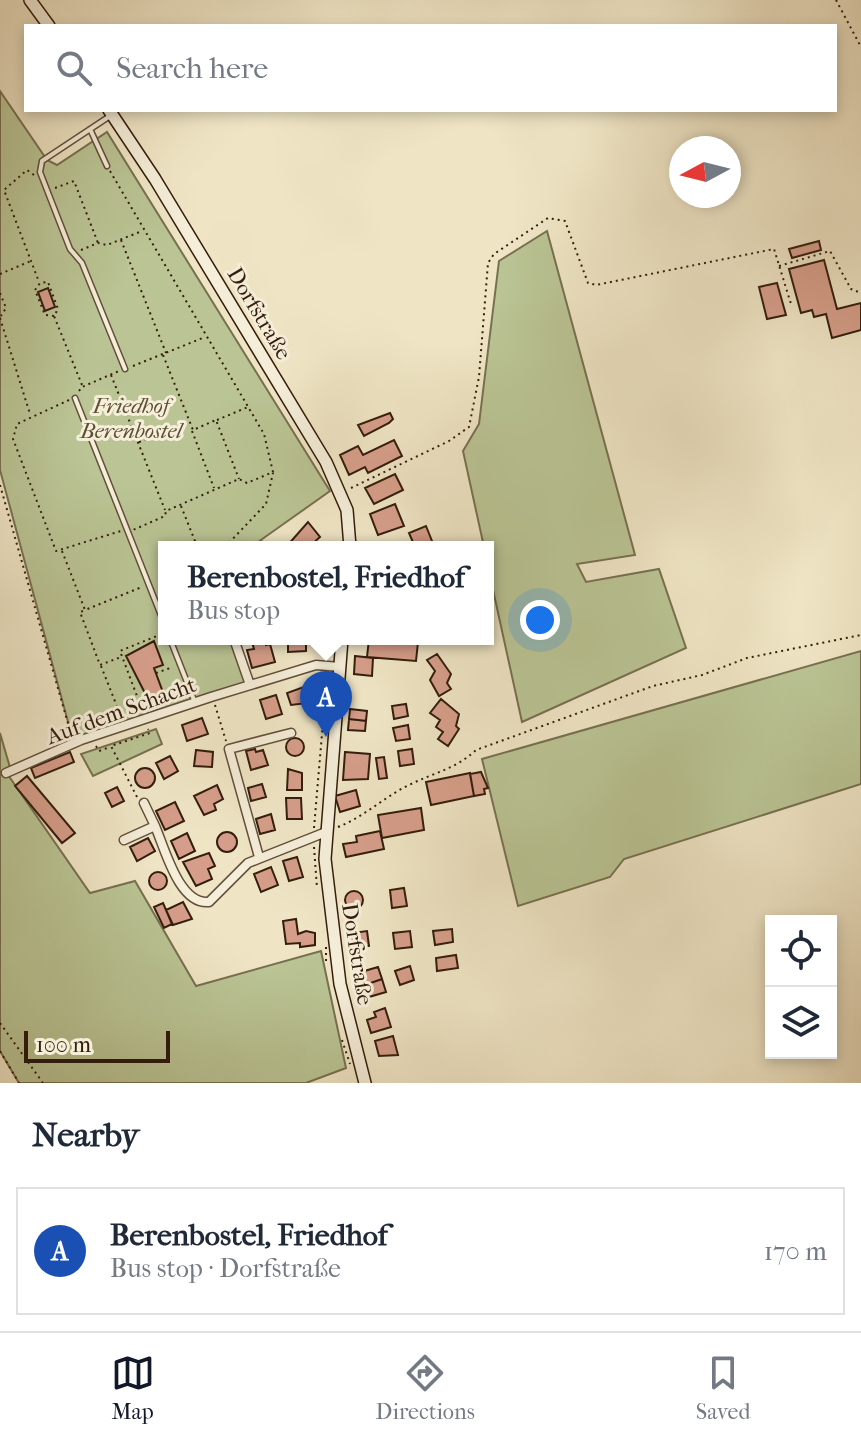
<!DOCTYPE html>
<html lang="en">
<head>
<meta charset="utf-8">
<style>
  body { margin:0; font-family:"IM FELL French Canon",serif; background:#f2f2f3; color:#1f2937 }
  .controls { position:absolute; right:24px; bottom:24px; display:grid; overflow:hidden; border-radius:0px; box-shadow:0 4px 12px #0003 }
  .controls button { width:72px; height:72px; display:grid; place-items:center; padding:0; border:0; border-bottom:2px solid #e0e1e3; background:#fff; color:#1f2937; font:40px sans-serif }
  .compass { position:absolute; left:669px; top:136px; width:72px; height:72px; border-radius:50%; background:#fff; box-shadow:0 4px 12px #0003; rotate:263deg }
  .scale { position:absolute; left:24px; bottom:20px; width:146px; box-sizing:border-box; padding-left:8px; border:4px solid #341d0d; border-top:0; font-size:22px; line-height:28px; white-space:nowrap; color:#341d0d; -webkit-text-stroke:6px #f5eed9; paint-order:stroke }
  .you { position:absolute; left:540px; top:620px; width:28px; height:28px; margin:-20px; border:6px solid #fff; border-radius:50%; background:#1a73e8; box-shadow:0 0 0 12px #1a73e833 }
  .badge { display:grid; place-items:center; width:52px; height:52px; border-radius:50%; background:#111827; color:#fff; font-size:26px; font-weight:700 }
  .pin { position:absolute; translate:-50% -66px; filter:drop-shadow(0 2px 4px #0008) }
  .pin::after { content:''; position:absolute; top:42px; width:28px; height:24px; background:inherit; clip-path:polygon(0 0,100% 0,50% 100%) }
  .popup { position:absolute; left:158px; top:541px; width:336px; height:104px; box-sizing:border-box; display:grid; place-content:center; border-radius:0px; background:#fff; filter:drop-shadow(0 2px 6px #0005); font-size:26px; white-space:nowrap; color:#747a83 }
  .popup b { font-size:30px; color:#1f2937 }
  .popup::after { content:''; position:absolute; left:50%; top:100%; margin-left:-16px; border:16px solid transparent; border-top-color:#fff }
  .list { margin:0; padding:0; list-style:none }
  h2 { display:flex; justify-content:space-between; align-items:center; height:104px; margin:0; padding:0 32px; font-size:34px }
  h2 small { font-size:26px; font-weight:400; color:#747a83 }
  .list li { display:grid; grid-template-columns:52px 1fr auto; gap:24px; align-items:center; box-sizing:border-box; height:128px; margin:0 16px 16px; padding:0 16px; border:2px solid #e0e1e3; border-radius:0px }
  .list b { display:block; font-size:30px; white-space:nowrap }
  .list p { margin:0; font-size:26px; white-space:nowrap; color:#747a83 }
  .list em { font-size:26px; font-style:normal; color:#747a83 }
  .icon { flex:none; width:44px; height:44px; fill:none; stroke:currentColor; stroke-width:2; stroke-linecap:round; stroke-linejoin:round }
  .map { position:relative; flex:none; width:861px; height:1083px; overflow:hidden }
  .search { position:absolute; background:#fff; box-shadow:0 4px 12px #0003; left:24px; right:24px; top:24px; height:88px; display:flex; align-items:center; gap:20px; box-sizing:border-box; padding:0 28px; border-radius:0px; color:#747a83; font-size:30px }
  .sheet { height:248px; background:#fff }
  nav { display:flex; justify-content:space-around; align-items:center; box-sizing:border-box; height:112px; border-top:2px solid #e0e1e3; background:#fff; font-size:22px; color:#747a83 }
  nav a { display:grid; justify-items:center; gap:4px }
  nav .on { color:#111827 }
  .map>svg:first-child { display:block }
  .green { fill:#bac494; stroke:#777050; stroke-width:2 }
  .building { fill:#d69e8a; stroke:#341d0d; stroke-width:2 }
  .lines { fill:none; stroke-linecap:round; stroke-linejoin:round }
  .lane-casing { stroke:#634f3b; stroke-width:7 }
  .street-casing { stroke:#634f3b; stroke-width:11 }
  .secondary-casing { stroke:#341d0d; stroke-width:14 }
  .path { stroke:#341d0d; stroke-width:2; stroke-dasharray:2 4; stroke-linecap:butt }
  .lane { stroke:#f5eed9; stroke-width:4 }
  .street { stroke:#f5eed9; stroke-width:8 }
  .secondary { stroke:#f5eed9; stroke-width:11 }
  .labels { text-anchor:middle; stroke-width:6; stroke-linejoin:round; paint-order:stroke }
  .street-label { font-size:22px; fill:#341d0d; stroke:#f5eed9 }
  .park-label { font-size:22px; font-style:italic; fill:#5c4f36; stroke:#f5eed9 }
</style>
</head>
<body>
<div class="map">
<svg width="861" height="1083" viewBox="0 0 861 1083">
  <rect width="100%" height="100%" fill="#efe5c5"/>
  <filter id="stains"><feTurbulence type="fractalNoise" baseFrequency=".0025" numOctaves="4"/><feColorMatrix values="0 0 0 0 .2 0 0 0 0 .09 0 0 0 0 .02 0 0 0 .5 -.17"/></filter>
  <radialGradient id="worn" r=".72"><stop offset=".6" stop-color="#630" stop-opacity="0"/><stop offset="1" stop-color="#630" stop-opacity=".3"/></radialGradient>
  <path class="green" d="M0,91L47,160L57,165L107,132L330,491L251,547H164V639H233L250,685L74,744L0,470Z
    M547,231L635,555L577,564L586,582L659,569L686,648L522,722L488,567V547H484L463,451L479,424L499,261Z
    M861,651V784L624,859L610,877L518,906L482,759Z
    M156,729L162,744L93,776L81,754Z
    M0,733L11,771L6,772L90,893L135,881L196,986L321,951L346,1068L306,1083H19L0,1051Z"/>
  <path class="building" d="M819,241L821,250L792,258L789,249Z
    M824,260L837,309L861,303V330L832,338L826,314L814,317L812,310L801,313L789,269Z
    M777,283L786,315L767,319L759,287Z
    M48,288L55,307L45,311L38,292Z
    M390,413L393,419L389,423L364,436L358,425Z
    M394,440L402,456L368,473L365,467L349,475L340,455L358,446L363,455Z
    M395,474L403,490L374,504L365,488Z
    M395,504L404,526L378,535L370,514Z
    M308,522L320,537L309,547H286Z
    M426,526L434,546L415,547L409,533Z
    M251,639H264L266,645L270,644L275,662L252,668L247,650L254,649Z
    M288,639H306V651L288,652Z
    M369,639L418,642L416,661L367,657Z
    M154,641L163,665L154,668L164,695L148,699L126,656Z
    M437,654L451,674L447,683L451,689L439,696L430,680L435,671L427,660Z
    M355,656L373,658L372,676L354,674Z
    M312,684L316,702L291,705L287,693Z
    M276,695L282,714L266,719L260,700Z
    M441,699L459,714L456,726L459,729L448,746L438,739L443,732L436,727L440,720L430,713Z
    M406,704L408,716L394,719L392,706Z
    M350,709L367,711L366,721L349,719Z
    M202,718L208,734L187,741L182,725Z
    M349,719L366,721L365,731L348,730Z
    M408,725L410,739L396,741L393,728Z
    M286 747a9 9 0 1 1 18 0a9 9 0 1 1-18 0Z
    M255,749L256,752L263,750L268,765L251,770L246,751Z
    M412,749L414,764L400,766L398,751Z
    M196,750L213,752L212,767L194,766Z
    M70,752L74,762L35,778L31,768Z
    M345,752L370,754L368,779L343,780Z
    M170,756L178,771L164,779L156,763Z
    M384,757L387,778L379,779L376,758Z
    M135 778a10 10 0 1 1 20 0a10 10 0 1 1-20 0Z
    M288,769L302,773V790H287Z
    M481,772L488,788L484,789L485,794L474,796L470,774Z
    M470,773L474,796L431,805L426,782Z
    M27,776L75,833L62,843L15,786Z
    M262,784L266,797L251,801L248,788Z
    M217,785L223,799L214,804L216,810L204,815L194,796Z
    M117,787L124,801L112,807L105,793Z
    M356,790L360,806L340,812L335,796Z
    M286,798H301L302,819H287Z
    M175,802L184,821L165,830L156,811Z
    M421,808L424,830L382,838L378,815Z
    M271,814L275,830L260,834L256,819Z
    M380,831L384,849L346,857L343,844L357,842L356,836Z
    M217 842a10 10 0 1 1 20 0a10 10 0 1 1-20 0Z
    M187,833L195,851L179,859L171,841Z
    M148,838L155,851L137,861L130,847Z
    M209,853L215,866L208,869L212,879L196,886L183,862Z
    M297,857L303,877L289,881L283,861Z
    M271,867L278,885L261,892L254,874Z
    M149 881a9 9 0 1 1 18 0a9 9 0 1 1-18 0Z
    M404,888L407,906L392,908L390,890Z
    M345 900a9 9 0 1 1 18 0a9 9 0 1 1-18 0Z
    M183,902L192,919L173,925L166,910Z
    M163,903L172,924L164,928L154,907Z
    M296,919L298,934L306,931L315,933V945L300,947V943L286,944L283,921Z
    M452,929L453,942L435,945L433,931Z
    M367,931L369,946L354,948L352,933Z
    M410,931L412,947L395,949L393,933Z
    M456,955L458,968L437,971L436,958Z
    M410,966L414,980L400,985L395,971Z
    M378,967L382,979L365,985L361,972Z
    M382,979L386,992L369,997L365,985Z
    M385,1008L391,1027L371,1033L367,1020L376,1017L374,1012Z
    M393,1036L398,1055L379,1056L375,1041Z"/>
  <g class="lines">
    <defs>
      <path id="lane" d="M110,116L42,161L40,172L70,249L82,263L125,369
        M90,129L107,166
        M75,398L164,623
        M170,639L194,700"/>
      <path id="street" d="M261,547L262,546
        M234,639L250,685
        M6,773L81,740L211,697L316,665L340,667
        M144,803L155,826
        M124,840L155,826C165,849 179,905 209,902L248,863L326,832
        M259,857L229,749L291,733"/>
      <path id="secondary" d="M30,0L49,26
        M109,110L155,179L326,462L347,510L350,547
        M342,639L325,859L340,984L365,1083"/>
    </defs>
    <use href="#lane" class="lane-casing"/>
    <use href="#street" class="street-casing"/>
    <use href="#secondary" class="secondary-casing"/>
    <path class="path" d="M836,0L861,47
      M110,171L264,434L273,472L247,483L239,479L166,511L165,516L133,530
      M34,175L27,170L4,190L39,282
      M55,188L74,181L98,243
      M121,240L166,353
      M81,250L98,243L107,245L142,231
      M779,266L830,251L851,289L861,293
      M0,274L31,261
      M0,293L6,308L1,316
      M54,316L45,315L35,290L40,283L48,282L58,309L54,316L82,385
      M0,318L30,414
      M163,355L193,430L216,420L239,479
      M133,366L205,337
      M111,375L165,510
      M79,391L82,387L119,371
      M69,400L17,424L13,439L56,551L121,531
      M217,420L248,407
      M192,431L214,488
      M139,442L189,422
      M0,485L71,734
      M351,488L449,441L469,427L479,377L488,263L494,254L548,218L565,221L588,283L596,285L774,249L791,304
      M181,506L197,546
      M225,547L266,504L273,473
      M62,551L85,610L142,587
      M83,611L80,612L100,665L121,657
      M101,666L120,714
      M156,673L173,667
      M215,705L226,741
      M143,712L120,651L164,633
      M96,746L99,751L110,747
      M137,797L111,746L150,733L148,729
      M338,827C364,817 384,797 409,785C433,773 456,769 476,750L653,686L702,675L747,658L861,635
      M314,828L327,675
      M314,847L317,888
      M326,947V963
      M0,1023L43,1083
      M342,1040L350,1064
      M0,1051L19,1083"/>
    <use href="#lane" class="lane"/>
    <use href="#street" class="street"/>
    <use href="#secondary" class="secondary"/>
  </g>
  <g class="labels">
    <g class="street-label">
      <text transform="translate(260 313) rotate(59)" y="8">Dorfstraße</text>
      <text transform="translate(121 710) rotate(-20)" y="8">Auf dem Schacht</text>
      <text transform="translate(358 954) rotate(81)" y="8">Dorfstraße</text>
    </g>
    <g class="park-label">
      <text x="131" y="413">Friedhof<tspan x="131" dy="25">Berenbostel</tspan></text>
    </g>
  </g>
  <rect width="100%" height="100%" filter="url(#stains)"/>
  <rect width="100%" height="100%" fill="url(#worn)"/>
</svg>
<div class="controls">
<button><svg class="icon" aria-label="locate" viewBox="0 0 24 24"><circle cx="12" cy="12" r="6"/><path d="M12 2v4M12 18v4M2 12h4M18 12h4"/></svg></button>
<button><svg class="icon" aria-label="layers" viewBox="0 0 24 24"><path d="M12 4l9 5-9 5-9-5zM3 14l9 5 9-5"/></svg></button>
</div>
<svg class="compass" viewBox="-18 -18 36 36"><path d="M0-13l5 13h-10z" fill="#e53935"/><path d="M0 13l5-13h-10z" fill="#747a83"/></svg>
<div class="scale">100 m</div>
<div class="you"></div>
<div class="pin badge" style="left:326px;top:737px;background:#1a4fb4">A</div>
<div class="popup"><b>Berenbostel, Friedhof</b>Bus stop</div>
<div class="search"><svg class="icon" aria-label="search" viewBox="0 0 24 24"><circle cx="10" cy="10" r="6"/><path d="M15 15l6 6"/></svg>Search here</div>
</div>
<section class="sheet">
<h2>Nearby<small></small></h2>
<ul class="list">
<li><span class="badge" style="background:#1a4fb4">A</span><div><b>Berenbostel, Friedhof</b><p>Bus stop · Dorfstraße</p></div><em>170 m</em></li>
</ul>
</section>
<nav>
<a class="on"><svg class="icon" aria-label="map" viewBox="0 0 24 24"><path d="M3 6l6-2 6 2 6-2v14l-6 2-6-2-6 2zM9 4v14M15 6v14"/></svg>Map</a>
<a><svg class="icon" aria-label="directions" viewBox="0 0 24 24"><path d="M12 3l9 9-9 9-9-9zM9 14v-3h6M13 9l2 2-2 2"/></svg>Directions</a>
<a><svg class="icon" aria-label="saved" viewBox="0 0 24 24"><path d="M7 4h10v16l-5-4-5 4z"/></svg>Saved</a>
</nav>
</body>
</html>
